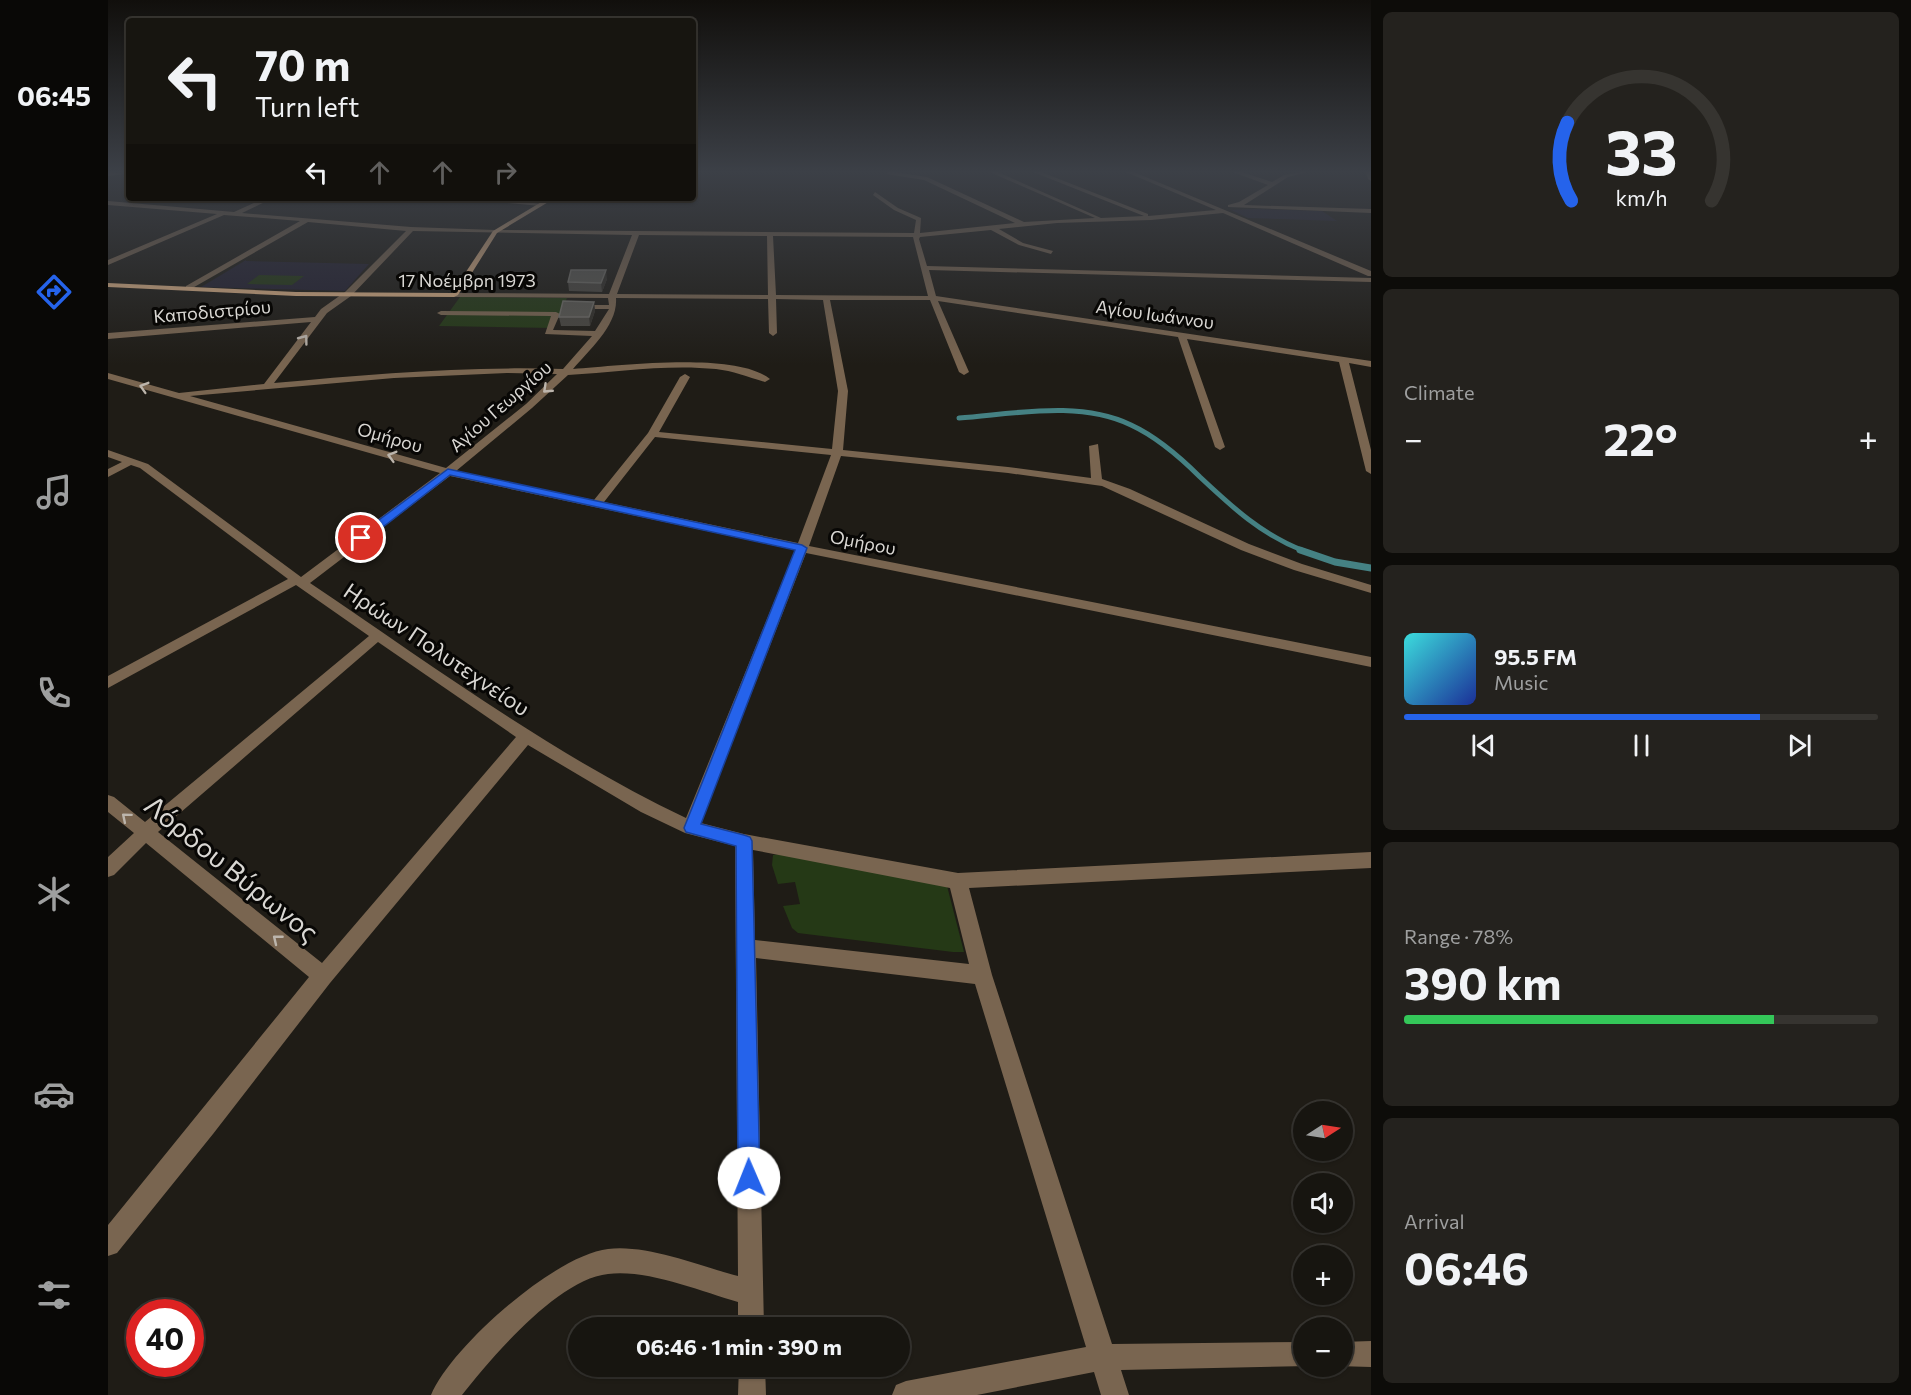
<!DOCTYPE html>
<html lang="en">
<head>
<meta charset="utf-8">
<style>
  body { margin:0; font-family:Commissioner,sans-serif; background:#24221e; color:#f1f3f6; height:100vh; display:flex; flex-direction:column; font-size:22px; white-space:nowrap }
  * { box-sizing:border-box; margin:0 }
  p { font-size:20px; color:#9e9f9f }
  .icon { flex:none; width:33px; height:33px; fill:none; stroke:currentColor; stroke-width:2; stroke-linecap:round; stroke-linejoin:round }
  .map { position:relative; flex:1; overflow:hidden }
  .panel { display:flex; flex-direction:column; gap:12px; padding:12px; background:#0d0c09; width:540px }
  .panel>* { flex:none }
  .guide { position:absolute; left:18px; top:18px; width:570px; height:183px; border-radius:6px; box-shadow:0 2px 4px #0004,0 0 0 2px #363430; background:#171510; color:#f1f3f6; overflow:hidden }
  .needle { width:39px; rotate:78deg }
  .controls { position:absolute; left:1185px; top:1101px; display:grid; gap:12px }
  .controls a { display:grid; place-items:center; width:60px; height:60px; border-radius:50%; background:#171510; box-shadow:0 2px 4px #0004,0 0 0 2px #363430; font-size:30px }
  .speed { position:absolute; left:18px; top:1299px; display:flex; gap:12px; font-size:30px; font-weight:700; text-align:center }
  .speed>* { display:grid; place-content:center; width:78px; height:78px; border-radius:50%; background:#171510; box-shadow:0 2px 4px #0004,0 0 0 2px #363430; line-height:1 }
  .speed .limit { border:9px solid #d22; background:#fff; color:#111 }
  .pin { position:absolute; display:grid; place-items:center; width:51px; height:51px; color:#fff; margin:-26px; border:3px solid #fff; border-radius:50%; box-shadow:0 2px 6px #0007 }
  .me { position:absolute; width:66px; margin:-33px; rotate:359deg; stroke-linejoin:round; filter:drop-shadow(0 0 4px #0008) }
  .turn { display:flex; align-items:center; gap:21px; height:126px; padding:0 30px; font-size:27px }
  .turn .icon { width:78px; height:78px; stroke-width:2.5 }
  .turn b { display:block; font-size:42px; line-height:51px }
  .lanes { display:flex; align-items:center; height:57px; padding:0 30px; background:#0003; justify-content:center; gap:30px; direction:ltr }
  .lanes .off { opacity:.35 }
  .big { font-size:45px; font-weight:700; line-height:1.1 }
  .panel .tile { flex:1; display:flex; flex-direction:column; justify-content:center; gap:9px; min-width:0; padding:0 21px; border-radius:9px; background:#24221e }
  .panel .dial { align-items:center; gap:0 }
  .dial svg { height:156px; overflow:visible; fill:none; stroke:#363430; stroke-width:7; stroke-linecap:round; text-anchor:middle }
  .dial text { fill:#f1f3f6; stroke:none }
  .song { display:flex; align-items:center; gap:18px }
  .cover { width:72px; height:72px; border-radius:9px; background:linear-gradient(135deg,hsl(180 70% 55%),hsl(230 70% 35%)) }
  .played { height:6px; border-radius:3px; background:linear-gradient(90deg,#2563eb 75%,#363430 75%) }
  .keys { display:flex; justify-content:space-around; direction:ltr }
  .heat { display:flex; justify-content:space-between; align-items:center; font-size:33px; direction:ltr }
  .charge { height:9px; border-radius:4px; background:linear-gradient(90deg,#34c759 78%,#363430 0) }
  .trip { position:absolute; left:460px; top:1317px; width:342px; height:60px; border-radius:30px; background:#171510; box-shadow:0 2px 4px #0004,0 0 0 2px #363430; font-weight:700; line-height:60px; text-align:center }
  main { display:flex; flex:1; min-height:0 }
  .dock { display:flex; flex-direction:column; width:108px; justify-content:space-around; align-items:center; background:#090806; color:#9e9f9f }
  .dock .icon { width:42px; height:42px }
  .dock .active { color:#2563eb }
  .dock b { font-size:27px; color:#f1f3f6 }
  .map>svg:first-child { display:block }
  .education { fill:#242131 }
  .green { fill:#253916 }
  .lines { fill:none; stroke-linecap:round; stroke-linejoin:round }
  .stream-far1 { stroke:#458183; stroke-width:5 }
  .stream { stroke:#458183; stroke-width:7 }
  .minor { fill:#796550; fill-rule:evenodd }
  .major { fill:#d9ae83; fill-rule:evenodd }
  .wall { fill:#494640 }
  .shaded-wall { fill:#322f29 }
  .building { fill:#585650; stroke:#6c6a64; stroke-width:1.5 }
  .oneway { stroke:#bcb5ac }
  .route { fill:#2563eb; stroke:#184099; stroke-width:1.5 }
  .labels { text-anchor:middle; dominant-baseline:central; stroke-width:6; stroke-linejoin:round; paint-order:stroke }
  .far-street-label { font-size:18px; fill:#d9d7d3; stroke:#080705 }
  .street-label { font-size:22px; fill:#d9d7d3; stroke:#080705 }
  .near-street-label { font-size:27px; fill:#d9d7d3; stroke:#080705 }
</style>
</head>
<body>
<main>
<nav class="dock">
<b>06:45</b>
<svg class="icon active" aria-label="directions" viewBox="0 0 24 24"><path d="M12 3l9 9-9 9-9-9zM9 14v-3h6M13 9l2 2-2 2"/></svg>
<svg class="icon" aria-label="music" viewBox="0 0 24 24"><path d="M9 18V5l10-2v13"/><circle cx="6" cy="18" r="3"/><circle cx="16" cy="16" r="3"/></svg>
<svg class="icon" aria-label="phone" viewBox="0 0 24 24"><path d="M5 4h4l2 5-3 2q2 4 5 5l2-3 5 2v4C11 20 4 13 5 4z"/></svg>
<svg class="icon" aria-label="climate" viewBox="0 0 24 24"><path d="M12 3v18M4 7l16 10M4 17L20 7"/></svg>
<svg class="icon" aria-label="car" viewBox="0 0 24 24"><path d="M5 17H2v-5l4-1 3-4h7l3 4 3 1v5h-3M9 17h6M6 11h13"/><circle cx="7" cy="17" r="2"/><circle cx="17" cy="17" r="2"/></svg>
<svg class="icon" aria-label="filters" viewBox="0 0 24 24"><path d="M4 7h16M4 17h16"/><circle cx="9" cy="7" r="2"/><circle cx="15" cy="17" r="2"/></svg>
</nav>
<div class="map">
<svg width="1263" height="1395" viewBox="0 0 1263 1395">
  <rect width="100%" height="100%" fill="#1f1c16"/>
  <path class="education" d="M1146,209L1214,211L1229,221L1140,218L1123,210Z
    M138,260V261L261,264L237,291L93,287Z"/>
  <path class="green" d="M151,275L196,276L184,285L139,284Z
    M352,297L459,298L445,328L331,326Z
    M673,854L838,882L856,952H845L690,933L684,928L675,906L692,904L687,882L670,884L664,865L665,855Z"/>
  <g class="lines">
    <path class="stream-far1" d="M851,418C906,414 971,400 1023,425C1049,437 1072,457 1092,477C1124,507 1154,535 1196,551"/>
    <path class="stream" d="M1192,550L1227,562L1263,568"/>
    <path class="minor" d="M877,170H885L993,218L1036,216L920,170H928L1040,214V216L1108,210L1013,170H1021L1263,271V276H1260L1115,213L1043,220L949,223L891,229L915,243L945,251L943,254L911,245L883,230L812,237L811,239L819,266L1263,278V282L821,270L828,296L1263,361V367L1241,363L1263,450V474L1258,471L1231,362L1079,339L1117,447L1112,450L1107,447L1070,337L830,301L861,372L856,375L851,372L822,300H722L740,391L735,450L900,467L983,478L981,446L990,444L994,479L1022,489L1141,544L1194,564L1263,585V593L1186,570L1133,550L994,486L900,473L733,456L701,546L1263,657V667L698,553L593,823L636,834L850,873L1263,852V868L861,888L884,975L1004,1344L1196,1342V1366H1201L1013,1370L1021,1395H993L986,1372L869,1395H784L788,1385L798,1381L978,1347L867,984L648,958L656,1328H630V1302C592,1291 539,1269 500,1274C450,1279 384,1357 354,1395H323C343,1347 447,1255 500,1249C538,1244 592,1266 630,1276L627,846L577,833L533,812L420,745L222,983L105,1134L9,1253L0,1256V1225L201,977L38,843L6,875L0,877V857L26,833L0,812V795L6,797L37,822L261,636L188,585L0,688V676L180,579L32,468L23,465L0,477V469L14,462L0,457V450L40,464L193,577L332,473L0,379V373L71,393L156,384L203,322L0,339V333L207,317L213,309L237,292L298,231L200,222L81,290H78V286L192,221L116,215L0,265V260L109,214L0,205V201L126,212L157,198H165L134,213L303,227L387,230L806,233L808,220L786,210L765,195L767,192L790,208L813,218L812,233L907,223L816,180L778,174L780,171L819,177L916,222L987,218ZM305,231L524,235L501,294L346,293L342,295L346,297L500,298L501,305H467L463,307L467,309H501L487,331L445,330L452,314L448,312L333,311L329,313L333,315L443,316L437,334L484,336L455,369C358,366 262,374 166,383L219,313L243,296ZM531,235L659,236L660,295L509,294ZM665,236L805,237L820,296L668,295ZM508,298L660,299L661,333L665,336L669,333L668,299L715,300L730,391L724,449L551,432L582,377L577,374L572,377L540,433L486,500L348,471L424,408L460,375C508,372 560,364 608,369C625,371 640,377 657,382L662,379C627,351 510,366 465,369C481,350 510,325 508,298ZM399,373L449,374L418,404L338,468L82,396L286,378ZM547,437L723,455L690,543L496,502ZM342,476L687,550L578,818C445,755 324,665 202,583ZM270,642L408,737L214,963L50,832ZM645,850L842,888L861,964L647,940Z
      M1119,170H1128L1164,182L1176,175L1207,170L1180,177L1136,205L1263,209V213L1120,207V205L1131,202L1160,185Z
      M1257,170H1263V181L1260,179Z
      M0,172L16,174L0,176Z
      M343,198H373L436,204L433,206Z
      M1263,1341V1367L1229,1366H1234V1342Z
      M631,1366H657L658,1395H630Z"/>
    <path class="major" d="M440,198H447L389,233L350,295L346,297L188,296L0,287V283L188,292L344,293L385,231Z"/>
  </g>
  <path class="wall" d="M499,279L494,292L461,291L460,282Z
    M486,302L487,311L482,326H453L451,317Z"/>
  <path class="shaded-wall" d="M498,270L499,279L494,292L493,283Z
    M486,302L487,311L482,326L481,317Z"/>
  <path class="building" d="M463,270H498L493,283L460,282Z
    M455,301L486,302L481,317H451Z"/>
  <defs><path id="oneway-chevron" d="M-2-3.5L2.5 0L-2 3.5" fill="none" stroke-width="1.6" stroke-linecap="round" stroke-linejoin="round" transform="scale(1.5)"/></defs>
  <g class="oneway">
    <use href="#oneway-chevron" transform="translate(196 339) rotate(-53)"/>
    <use href="#oneway-chevron" transform="translate(36 387) rotate(-163)"/>
    <use href="#oneway-chevron" transform="translate(439 389) rotate(137)"/>
    <use href="#oneway-chevron" transform="translate(284 456) rotate(-164)"/>
    <use href="#oneway-chevron" transform="translate(18 817) rotate(-140)"/>
    <use href="#oneway-chevron" transform="translate(169 939) rotate(-141)"/>
  </g>
  <linearGradient id="sky" x2="0" y2="1"><stop stop-color="#110f0c"/><stop offset="0.47" stop-color="#3c4047"/><stop offset="1" stop-color="#3c4047" stop-opacity="0"/></linearGradient>
  <rect width="1263" height="365" fill="url(#sky)"/>
  <path class="route" d="M340,469L694,545L699,548L593,824L636,835L642,837L644,841L652,1178L649,1186L641,1189L633,1186L630,1178L628,846L578,832L576,828L687,550L342,475L257,541H249V536Z"/>
  <g class="labels">
    <g class="far-street-label">
      <text x="359" y="280">17 Νοέμβρη 1973</text>
      <text transform="translate(104 311) rotate(-5)">Καποδιστρίου</text>
      <text transform="translate(1047 314) rotate(8)">Αγίου Ιωάννου</text>
      <text transform="translate(392 406) rotate(-41)">Αγίου Γεωργίου</text>
      <text transform="translate(282 437) rotate(16)">Ομήρου</text>
      <text transform="translate(755 542) rotate(11)">Ομήρου</text>
    </g>
    <g class="street-label">
      <text transform="translate(329 649) rotate(34)">Ηρώων Πολυτεχνείου</text>
    </g>
    <g class="near-street-label">
      <text transform="translate(124 868) rotate(39)">Λόρδου Βύρωνος</text>
    </g>
  </g>
</svg>
<div class="controls">
<a><svg class="needle" viewBox="-14 -14 28 28"><path d="M0-13l5 13h-10z" fill="#e53935"/><path d="M0 13l5-13h-10z" fill="#9e9f9f"/></svg></a>
<a><svg class="icon" aria-label="sound" viewBox="0 0 24 24"><path d="M4 9h4l5-4v14l-5-4H4zM17 9q2 3 0 6"/></svg></a>
<a>+</a>
<a>−</a>
</div>
<div class="speed"><div class="limit">40</div></div>
<div class="pin" style="left:253px;top:538px;background:#d93025"><svg class="icon" aria-label="arrive" viewBox="0 0 24 24"><path d="M6 21V4h12l-3 4 3 4H6"/></svg></div>
<svg class="me" style="left:641px;top:1178px" viewBox="-20 -20 40 40"><circle r="19" fill="#fff"/><path d="M0-13L10 11 0 6-10 11z" fill="#2563eb"/></svg>
<div class="trip">06:46 · 1 min · 390 m</div>
<div class="guide">
<div class="turn"><svg class="icon" aria-label="left" viewBox="0 0 24 24"><path d="M17 20v-9H6M10 6l-5 5 5 5"/></svg><div><b>70 m</b>Turn left</div></div>
<div class="lanes"><svg class="icon" aria-label="left" viewBox="0 0 24 24"><path d="M17 20v-9H6M10 6l-5 5 5 5"/></svg><svg class="icon off" aria-label="ahead" viewBox="0 0 24 24"><path d="M12 20V5M6 11l6-6 6 6"/></svg><svg class="icon off" aria-label="ahead" viewBox="0 0 24 24"><path d="M12 20V5M6 11l6-6 6 6"/></svg><svg class="icon off" aria-label="right" viewBox="0 0 24 24"><path d="M7 20v-9h11M14 6l5 5-5 5"/></svg></div>
</div>
</div>
<section class="panel">
<div class="tile dial"><svg viewBox="0 0 100 80">
<path d="M14 69A42 42 0 1 1 86 69"/>
<path d="M14 69A42 42 0 0 1 12 29" stroke="#2563eb"/>
<text x="50" y="56" font-size="32" font-weight="700">33</text>
<text x="50" y="72" font-size="11">km/h</text>
</svg></div>
<div class="tile"><p>Climate</p>
<div class="heat"><a>−</a><b class="big">22°</b><a>+</a></div>
</div>
<div class="tile">
<div class="song"><i class="cover"></i><div><b>95.5 FM</b><p>Music</p></div></div>
<div class="played"></div>
<div class="keys"><svg class="icon" aria-label="previous" viewBox="0 0 24 24"><path d="M18 5L8 12l10 7zM5 5v14"/></svg><svg class="icon" aria-label="pause" viewBox="0 0 24 24"><path d="M8 5v14M16 5v14"/></svg><svg class="icon" aria-label="next" viewBox="0 0 24 24"><path d="M6 5l10 7-10 7zM19 5v14"/></svg></div>
</div>
<div class="tile"><p>Range · 78%</p><b class="big">390 km</b><div class="charge"></div></div>
<div class="tile"><p>Arrival</p><b class="big">06:46</b></div>
</section>
</main>
</body>
</html>
